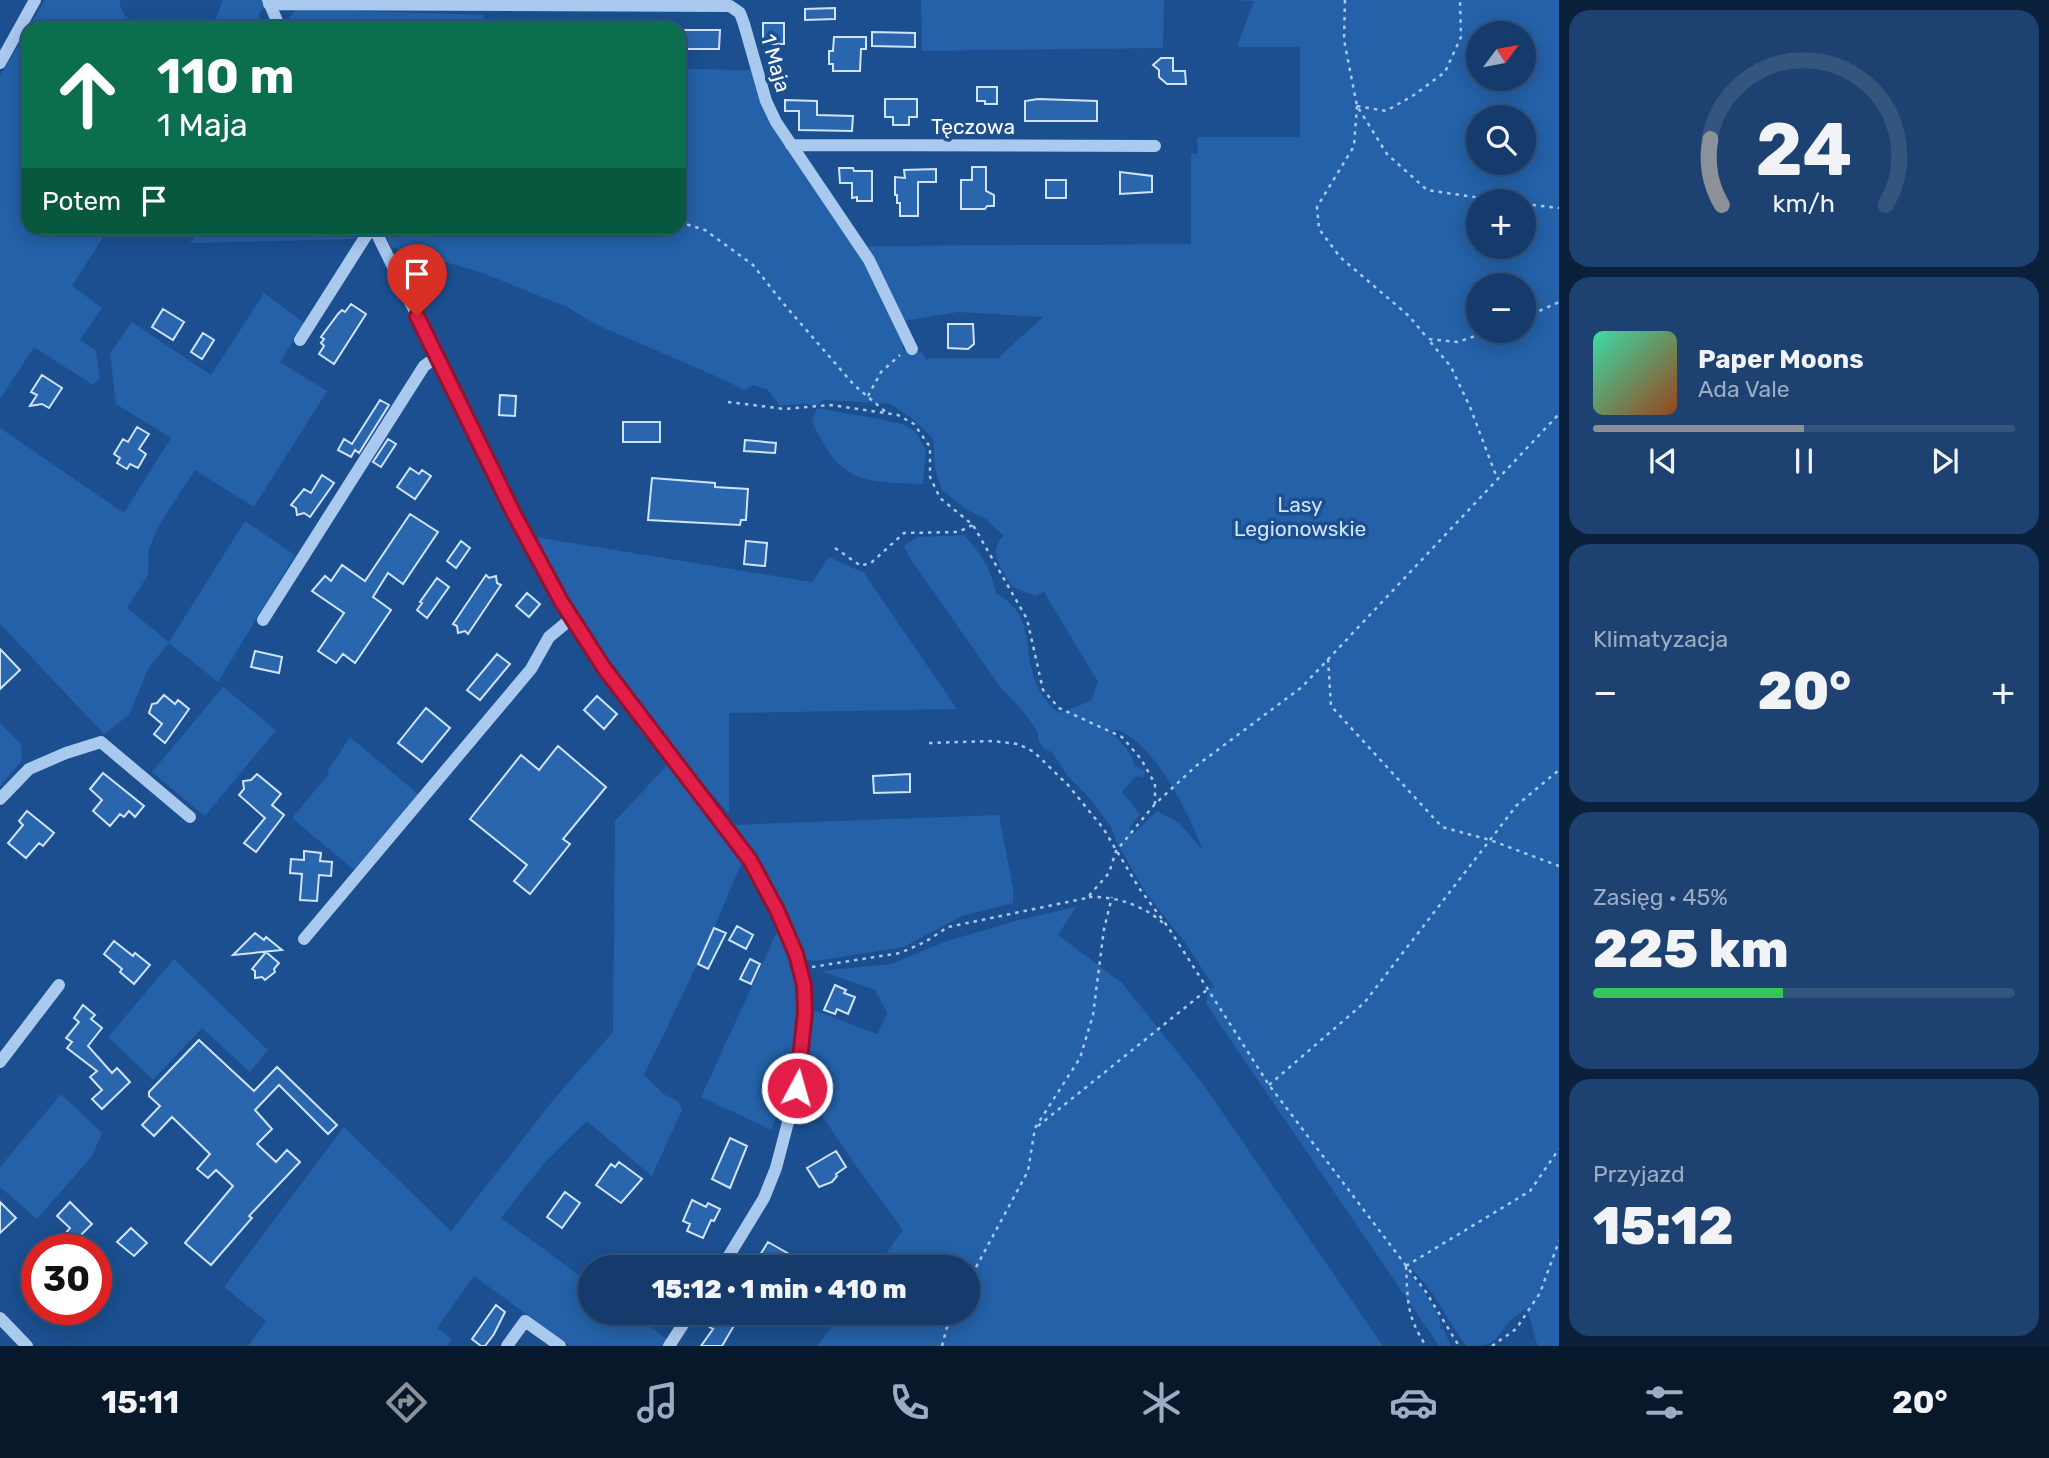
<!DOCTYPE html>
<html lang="pl">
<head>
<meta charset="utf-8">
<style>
  body { margin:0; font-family:Rubik,sans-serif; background:#1d4271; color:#f1f3f6; height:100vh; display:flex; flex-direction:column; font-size:26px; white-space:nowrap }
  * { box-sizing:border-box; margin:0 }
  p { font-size:23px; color:#9dadc1 }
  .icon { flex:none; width:38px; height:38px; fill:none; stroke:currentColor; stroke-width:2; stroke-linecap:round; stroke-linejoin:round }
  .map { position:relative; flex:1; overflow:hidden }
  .panel { display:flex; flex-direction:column; gap:10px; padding:10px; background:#0b203b; width:490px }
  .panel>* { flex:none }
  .banner { position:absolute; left:21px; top:21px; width:665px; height:214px; border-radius:21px; box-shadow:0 4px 18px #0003,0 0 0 2px #33557e; background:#0b6e4f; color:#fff; overflow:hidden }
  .needle { width:46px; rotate:58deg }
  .fabs { position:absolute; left:1466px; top:21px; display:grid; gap:14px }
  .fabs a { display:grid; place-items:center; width:70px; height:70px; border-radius:50%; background:#143b6b; box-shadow:0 4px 18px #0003,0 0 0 2px #33557e; font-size:35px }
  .speed { position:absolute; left:21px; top:1234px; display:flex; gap:14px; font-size:35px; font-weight:700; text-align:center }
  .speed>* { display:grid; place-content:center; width:91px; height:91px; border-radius:50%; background:#143b6b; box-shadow:0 4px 18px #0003,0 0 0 2px #33557e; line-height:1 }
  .speed .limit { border:10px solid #d22; background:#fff; color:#111 }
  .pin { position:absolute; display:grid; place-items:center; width:60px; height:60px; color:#fff; margin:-72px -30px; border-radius:50% 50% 50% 0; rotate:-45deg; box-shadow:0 0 7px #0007 }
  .pin .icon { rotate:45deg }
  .me { position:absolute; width:77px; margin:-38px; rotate:6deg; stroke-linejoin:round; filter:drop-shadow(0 0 5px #0008) }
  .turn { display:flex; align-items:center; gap:24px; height:147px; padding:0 21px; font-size:32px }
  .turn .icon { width:91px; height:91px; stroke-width:2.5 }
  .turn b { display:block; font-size:49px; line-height:60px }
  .then { display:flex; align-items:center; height:66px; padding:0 21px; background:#0003; gap:14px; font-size:26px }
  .big { font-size:52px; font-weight:800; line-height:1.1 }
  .panel .tile { flex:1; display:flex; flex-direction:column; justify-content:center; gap:10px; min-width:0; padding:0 24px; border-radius:21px; background:#1d4271 }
  .panel .dial { align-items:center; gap:0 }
  .dial svg { height:182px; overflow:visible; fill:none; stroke:#33557e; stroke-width:7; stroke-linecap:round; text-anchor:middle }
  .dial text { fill:#f1f3f6; stroke:none }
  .song { display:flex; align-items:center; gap:21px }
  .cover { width:84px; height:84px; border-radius:10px; background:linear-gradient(135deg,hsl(160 70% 55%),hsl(20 70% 35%)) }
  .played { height:7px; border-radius:4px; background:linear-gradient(90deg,#8c9099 50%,#33557e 50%) }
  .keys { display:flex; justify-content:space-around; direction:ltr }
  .heat { display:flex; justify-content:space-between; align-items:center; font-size:38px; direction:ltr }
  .charge { height:10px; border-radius:5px; background:linear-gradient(90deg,#34c759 45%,#33557e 0) }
  .trip { position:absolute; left:578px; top:1255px; width:402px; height:70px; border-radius:35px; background:#143b6b; box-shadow:0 4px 18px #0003,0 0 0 2px #33557e; font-weight:800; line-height:70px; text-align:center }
  .tab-bar { display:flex; height:112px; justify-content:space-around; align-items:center; background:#08182b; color:#9dadc1 }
  .tab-bar .icon { width:49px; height:49px }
  .tab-bar .selected { color:#8c9099 }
  .tab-bar b { font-size:32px; color:#f1f3f6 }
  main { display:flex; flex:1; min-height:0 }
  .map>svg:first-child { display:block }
  .green { fill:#2461a8; fill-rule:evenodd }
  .building { fill:#2a66ad; stroke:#cfe3fa; stroke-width:2 }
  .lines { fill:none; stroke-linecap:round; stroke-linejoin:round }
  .path { stroke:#a9c9ee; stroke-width:2.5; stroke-dasharray:3.5 5; stroke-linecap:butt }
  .minor { stroke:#a9c9ee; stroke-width:12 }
  .route-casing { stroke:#92132f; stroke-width:18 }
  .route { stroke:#e11d48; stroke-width:12 }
  .labels { text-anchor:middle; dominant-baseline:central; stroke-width:7; stroke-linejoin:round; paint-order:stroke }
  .street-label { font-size:21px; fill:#fff; stroke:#1b4f8f }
  .park-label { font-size:21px; fill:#cfe3fa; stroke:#1b4f8f }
</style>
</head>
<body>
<main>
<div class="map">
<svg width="1559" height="1346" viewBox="0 0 1559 1346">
  <rect width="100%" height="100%" fill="#1b4f8f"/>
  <path class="green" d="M45,0H120C119,14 132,23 143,28H28Z
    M223,0H264L266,5L258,15L265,28H212Z
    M921,0H1164L1163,48L922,51Z
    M1234,0H1559V1346H1538C1534,1337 1530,1313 1526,1309C1520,1313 1513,1317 1508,1323C1493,1343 1494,1346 1467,1346C1448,1323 1431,1283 1408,1267C1414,1283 1444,1312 1440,1328L1444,1330L1451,1346H1439L1206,1004L1208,989L1214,987L1186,944L1145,892L1116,841L1111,827L1091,800L1066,774L1052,752L1045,750L1038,740V732L1022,710L1001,688L909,557L904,546L917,537L964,535C982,555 990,567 996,593C1000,596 1006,599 1010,603C1041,633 1014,676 1059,713L1091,701L1098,682L1044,592L1035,596L1012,587C1003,571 986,550 1004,536L986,519L967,510L942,490L935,469L933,439L915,421L891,404L824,400L816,406C804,401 792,406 779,405L768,390L753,385L744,390L727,381L597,325L567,307L480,272L391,247L383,228H679V69L755,70L765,113L867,261L901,330L903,349L913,354L921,351L926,360L931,358H998L1043,317L958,312L905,321L864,246L1191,244V154H1198L1197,137H1300V47H1237L1254,1ZM1479,33H1524V79H1479ZM1479,117H1524V163H1479ZM1479,201H1524V247H1479ZM1479,285H1524V331H1479ZM1118,730C1156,745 1188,813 1203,850L1179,823L1157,811L1133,834L1129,828L1140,814L1122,792L1136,776L1144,777L1145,770L1135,766C1131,751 1122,742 1110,732Z
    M296,9L484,15L483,28H293L289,18Z
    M28,29V228H185L179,236L107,231L72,286L102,308L80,340L96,351L100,378L93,385L34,347L0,399V76Z
    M201,228H360L362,230L354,239L190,243Z
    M264,293L304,323L280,362L327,391L254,507L195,470L159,525L149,549L148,575L127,608L169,642L245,521L295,555L218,682L169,643L149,667L129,715L104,734L0,624V428L124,513L171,438L116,404L110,353L132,322L211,375Z
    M817,408L880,419L902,424L915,431L926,450L923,484C862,483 839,482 812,421Z
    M535,537L812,582L829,557L864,573L957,709L729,713V814L676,752L585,626Z
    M223,687L276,730L205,816L152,772Z
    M0,723L21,744L22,760L0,787Z
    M350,737L418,794L354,870L292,818L329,774L327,772Z
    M670,762L743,860L708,942L644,1075L665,1095L679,1102L682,1110L652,1176L587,1121L546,1161L501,1218L590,1283V1312L631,1313L667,1339L663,1346H570L474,1276L437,1328L452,1339L448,1346H248L266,1321L224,1287L344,1127L451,1231L554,1099L613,1032L615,821Z
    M999,815L1013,889V903L962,916L904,947L816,961L802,959L776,893L757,856L731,825Z
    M1076,907L1058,935L1122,983L1203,1084L1383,1346H817L842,1313L968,1312V1267H876L903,1230L856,1166L800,1083L814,1010L877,1034L887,1013L875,990L821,971L891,964L947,941L1019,920Z
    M777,932C784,949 794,967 796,984C801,1027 785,1089 772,1130L701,1097Z
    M174,959L268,1050L250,1072L202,1028L153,1080L108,1037Z
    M61,1094L102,1133L92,1156L37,1219L0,1187V1167Z"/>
  <path class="building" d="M835,8V19L805,20V9Z
    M763,23H784V44H763Z
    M683,30H720L719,49H683Z
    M872,32L915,33V47L872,46Z
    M834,37H866V49H861L860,71H833V64H829V51H833Z
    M1161,58H1173V71H1185L1186,84H1167L1159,77V70L1153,65Z
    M977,87H997V104H985V101H977Z
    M885,99H917V117H909V125H893V117H885Z
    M1038,99L1097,101V121H1025V101Z
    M785,100L817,101V115L853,116L852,131L799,130V111H785Z
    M972,167H986V191L994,195V206H987L985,209H961V180H972Z
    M839,168H853L854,171H872V201H857V197L852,198V183H840Z
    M936,169V182H918V216H900V203H897V195H895V177L905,178L904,170Z
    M1120,172L1152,176V192L1120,194Z
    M1046,180H1066V198H1046Z
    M351,304L366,314L334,364L319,354L324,346L321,343L324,339L321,337L338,314L342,310L345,312Z
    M163,309L184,322L173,340L152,327Z
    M948,324H973L974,344L968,349L948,348Z
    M203,333L214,340L202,359L191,352Z
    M42,375L62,388L49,408L42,404L30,406L37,395L31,392Z
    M500,395L516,396L515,416L499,415Z
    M380,400L389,405L359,453L355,450L351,457L338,450L344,439L352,444Z
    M623,422H660V442H623Z
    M137,427L149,434L139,449L146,454L138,468L130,464L127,469L117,463L120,458L114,454L123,439L128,442Z
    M388,439L396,444L381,467L373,462Z
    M745,440L776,443L775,453L744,451Z
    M410,468L419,474L422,470L431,476L415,499L397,487Z
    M322,475L334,483L310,517L304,513L297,515L296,508L291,505L304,489L311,493Z
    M652,478L715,483V487L748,489L746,520H741L740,525L648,520Z
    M410,514L438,532L403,584L388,573L373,597L391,610L355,663L343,654L336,663L318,651L344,613L312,591L325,576L331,581L342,565L365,581Z
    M461,541L470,548L456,568L447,561Z
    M746,541L767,543L765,566L744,564Z
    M486,575L489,578L496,576L497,583L501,585L468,634L465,631L458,633L457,626L453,624Z
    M437,578L449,587L427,618L417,610L422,603L420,602Z
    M527,593L540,604L529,617L516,606Z
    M0,649L20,670L0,689Z
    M255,651L282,657L279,673L251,667Z
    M497,654L510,664L480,700L467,690Z
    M164,695L175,704L178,700L189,709L165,743L154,734L162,724L149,713L152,704L157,703Z
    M597,696L617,714L604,729L584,710Z
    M426,708L450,728L422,762L398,743Z
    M558,746L606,787L563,839L570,844L530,894L514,881L527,865L470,819L521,755L539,770Z
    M103,773L144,806L135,817L129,811L124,817L120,814L110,826L93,811L102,800L90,789Z
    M257,774L281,794L272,805L284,815L256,852L244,843L265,818L239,795L244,789L243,781L251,780Z
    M910,774V792L874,793L873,776Z
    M27,811L54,833L43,846L39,843L26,858L8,843L23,825L19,821Z
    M304,851L321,853L320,861L332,862L331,876L319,875L317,901L300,900L302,874L290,873L291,859L304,860Z
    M737,926L753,935L746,949L729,940Z
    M714,928L726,933L708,969L698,964Z
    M255,933L264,940L266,937L282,950L233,955Z
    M114,941L133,956L135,953L150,965L134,984L120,972L122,969L104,954Z
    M266,952L279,963L274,969L275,972L265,980L262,977L255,978V971L252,969Z
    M750,959L760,964L751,984L740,979Z
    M835,985L846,990L844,993L855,997L848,1014L837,1009L835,1014L824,1010Z
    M83,1005L95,1015L91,1019L102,1028L88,1046L112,1073L117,1068L130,1082L102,1109L92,1099L102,1090L90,1077L97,1071L67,1048L72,1042L66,1038L79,1022L74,1018Z
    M199,1040L254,1091L277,1067L337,1125L328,1134L279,1085L255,1110L272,1129L257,1144L276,1162L287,1150L300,1162L249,1216L252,1218L211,1265L185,1243L233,1186L216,1170L208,1178L197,1169L210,1154L172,1117L154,1136L142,1125L160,1106L149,1096V1092Z
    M730,1138L747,1146L730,1188L712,1179Z
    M836,1151L846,1167L836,1174L837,1176L832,1182L819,1187L807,1168Z
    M619,1162L642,1179L621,1203L596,1185L611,1164L615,1167Z
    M565,1192L580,1203L562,1228L547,1217Z
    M692,1200L706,1207L708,1203L720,1209L714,1221L711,1220L703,1238L687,1231L690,1224L683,1221Z
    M0,1202L16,1218L0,1233Z
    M70,1202L92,1224L75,1241L66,1233L70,1228L57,1216Z
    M131,1228L147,1243L134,1256L117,1242Z
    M768,1242L812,1267H764L768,1259L760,1255Z
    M496,1305L505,1312L494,1334L485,1346H481L472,1339Z
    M717,1312H742L722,1346H701L713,1329L708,1326Z"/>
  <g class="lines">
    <path class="path" d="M1345,0L1344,40L1357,106L1387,154L1427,190L1501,201
      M1357,106L1354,146L1317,207L1319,229L1340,257L1409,316L1428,339
      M1357,106L1386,111L1414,95L1445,72L1461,37L1460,0
      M1524,204L1559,208
      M679,222L705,230L753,265L783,303L854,385L887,413
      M1524,318L1559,302
      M1490,331L1458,342L1428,339L1451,367L1470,407L1497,478
      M868,396L881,372L900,355
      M728,402L785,409L831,405L898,415L914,424L930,447V477L940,498L973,525L1027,619L1043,690L1059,708L1122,737L1141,759L1155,784V804
      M835,548L861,566L872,562L904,533L958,532L973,525
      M1328,659L1331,706L1442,827L1490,840L1559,866
      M929,743L993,741L1018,744L1034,752L1068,785L1103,828L1139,888L1168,927L1269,1085L1426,1292L1459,1346
      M1089,897C1115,896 1143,905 1163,923
      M812,967L900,953L925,942L948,927L1087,898L1109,873L1116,851L1155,804L1196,766L1302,687L1559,414
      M1269,1085L1364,1003L1517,805L1559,770
      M1038,1126L1208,989
      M1406,1266L1530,1191L1559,1149
      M1406,1266C1408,1302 1406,1315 1426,1346
      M968,1282L1028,1171L1035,1128L1080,1058L1093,1015L1104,929L1112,897
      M942,1346L951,1312
      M1492,1346L1516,1329L1540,1293L1559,1241"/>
    <path class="minor" d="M268,0L280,28
      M269,4L730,6L740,13L744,24L766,101L776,122L869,260L912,349
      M0,63L35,0
      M791,145L1155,146
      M374,228L513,512L560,601L604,668L750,860L777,910L796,954L804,985L805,1012L797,1088L776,1168L764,1198L722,1267
      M300,340L371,228
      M263,620L424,366L437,357
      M0,799L29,769L66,753L101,742L190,817
      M304,939L531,669L549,637L572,618
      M0,1062L59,985
      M0,1318L27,1346
      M507,1346L525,1321L560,1346
      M669,1346L691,1312"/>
  </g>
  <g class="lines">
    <g class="route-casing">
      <path id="route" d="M417,316L513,512L561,601L604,668L750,860L777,910L796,954L804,985L805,1012L797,1088"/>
    </g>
    <use href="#route" class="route"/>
  </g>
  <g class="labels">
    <g class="street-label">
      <text transform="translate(776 63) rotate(74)">1 Maja</text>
      <text x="973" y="126">Tęczowa</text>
    </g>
    <g class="park-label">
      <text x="1300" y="504">Lasy<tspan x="1300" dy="24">Legionowskie</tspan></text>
    </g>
  </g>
</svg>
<div class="fabs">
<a><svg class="needle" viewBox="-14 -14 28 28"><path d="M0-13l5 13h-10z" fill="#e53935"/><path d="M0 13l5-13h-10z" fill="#9dadc1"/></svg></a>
<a><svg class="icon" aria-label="search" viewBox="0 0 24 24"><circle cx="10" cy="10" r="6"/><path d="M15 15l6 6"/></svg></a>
<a>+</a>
<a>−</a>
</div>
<div class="speed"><div class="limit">30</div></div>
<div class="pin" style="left:417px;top:316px;background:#d93025"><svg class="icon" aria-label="arrive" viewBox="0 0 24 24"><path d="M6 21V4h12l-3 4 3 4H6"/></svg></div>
<svg class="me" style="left:797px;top:1088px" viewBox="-20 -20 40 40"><circle r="17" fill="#e11d48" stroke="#fff" stroke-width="3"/><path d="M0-11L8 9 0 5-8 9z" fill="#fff"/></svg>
<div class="trip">15:12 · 1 min · 410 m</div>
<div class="banner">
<div class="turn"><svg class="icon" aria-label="ahead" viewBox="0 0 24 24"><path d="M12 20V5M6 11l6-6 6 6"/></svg><div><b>110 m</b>1 Maja</div></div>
<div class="then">Potem<svg class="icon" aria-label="arrive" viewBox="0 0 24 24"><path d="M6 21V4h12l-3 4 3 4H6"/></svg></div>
</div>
</div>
<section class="panel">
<div class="tile dial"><svg viewBox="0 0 100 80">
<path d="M14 69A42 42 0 1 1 86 69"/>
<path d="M14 69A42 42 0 0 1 9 40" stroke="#8c9099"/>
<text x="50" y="56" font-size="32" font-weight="700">24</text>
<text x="50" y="72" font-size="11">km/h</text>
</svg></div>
<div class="tile">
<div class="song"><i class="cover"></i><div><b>Paper Moons</b><p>Ada Vale</p></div></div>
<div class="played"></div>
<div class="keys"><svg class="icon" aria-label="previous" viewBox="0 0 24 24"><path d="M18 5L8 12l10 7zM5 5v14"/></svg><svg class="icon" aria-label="pause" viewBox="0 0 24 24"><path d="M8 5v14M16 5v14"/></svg><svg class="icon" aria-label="next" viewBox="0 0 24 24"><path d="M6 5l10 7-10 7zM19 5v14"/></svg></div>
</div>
<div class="tile"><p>Klimatyzacja</p>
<div class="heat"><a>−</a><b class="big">20°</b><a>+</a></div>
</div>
<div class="tile"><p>Zasięg · 45%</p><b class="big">225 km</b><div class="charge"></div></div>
<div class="tile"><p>Przyjazd</p><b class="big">15:12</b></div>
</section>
</main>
<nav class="tab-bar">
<b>15:11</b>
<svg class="icon selected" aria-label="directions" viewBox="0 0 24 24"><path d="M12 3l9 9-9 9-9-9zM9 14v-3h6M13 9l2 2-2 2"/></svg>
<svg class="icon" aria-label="music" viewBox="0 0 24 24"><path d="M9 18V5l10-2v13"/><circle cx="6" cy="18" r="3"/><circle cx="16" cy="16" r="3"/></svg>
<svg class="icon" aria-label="phone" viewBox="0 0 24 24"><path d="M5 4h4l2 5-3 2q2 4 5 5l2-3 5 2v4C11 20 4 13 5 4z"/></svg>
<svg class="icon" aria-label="climate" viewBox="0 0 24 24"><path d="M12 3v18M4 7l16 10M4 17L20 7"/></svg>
<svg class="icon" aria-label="car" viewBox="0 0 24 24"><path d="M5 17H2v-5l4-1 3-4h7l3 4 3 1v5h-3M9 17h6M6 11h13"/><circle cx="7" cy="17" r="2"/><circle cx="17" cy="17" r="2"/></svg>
<svg class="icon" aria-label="filters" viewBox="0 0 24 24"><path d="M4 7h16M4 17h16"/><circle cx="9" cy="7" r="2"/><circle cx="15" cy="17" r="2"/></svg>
<b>20°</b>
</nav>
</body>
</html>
